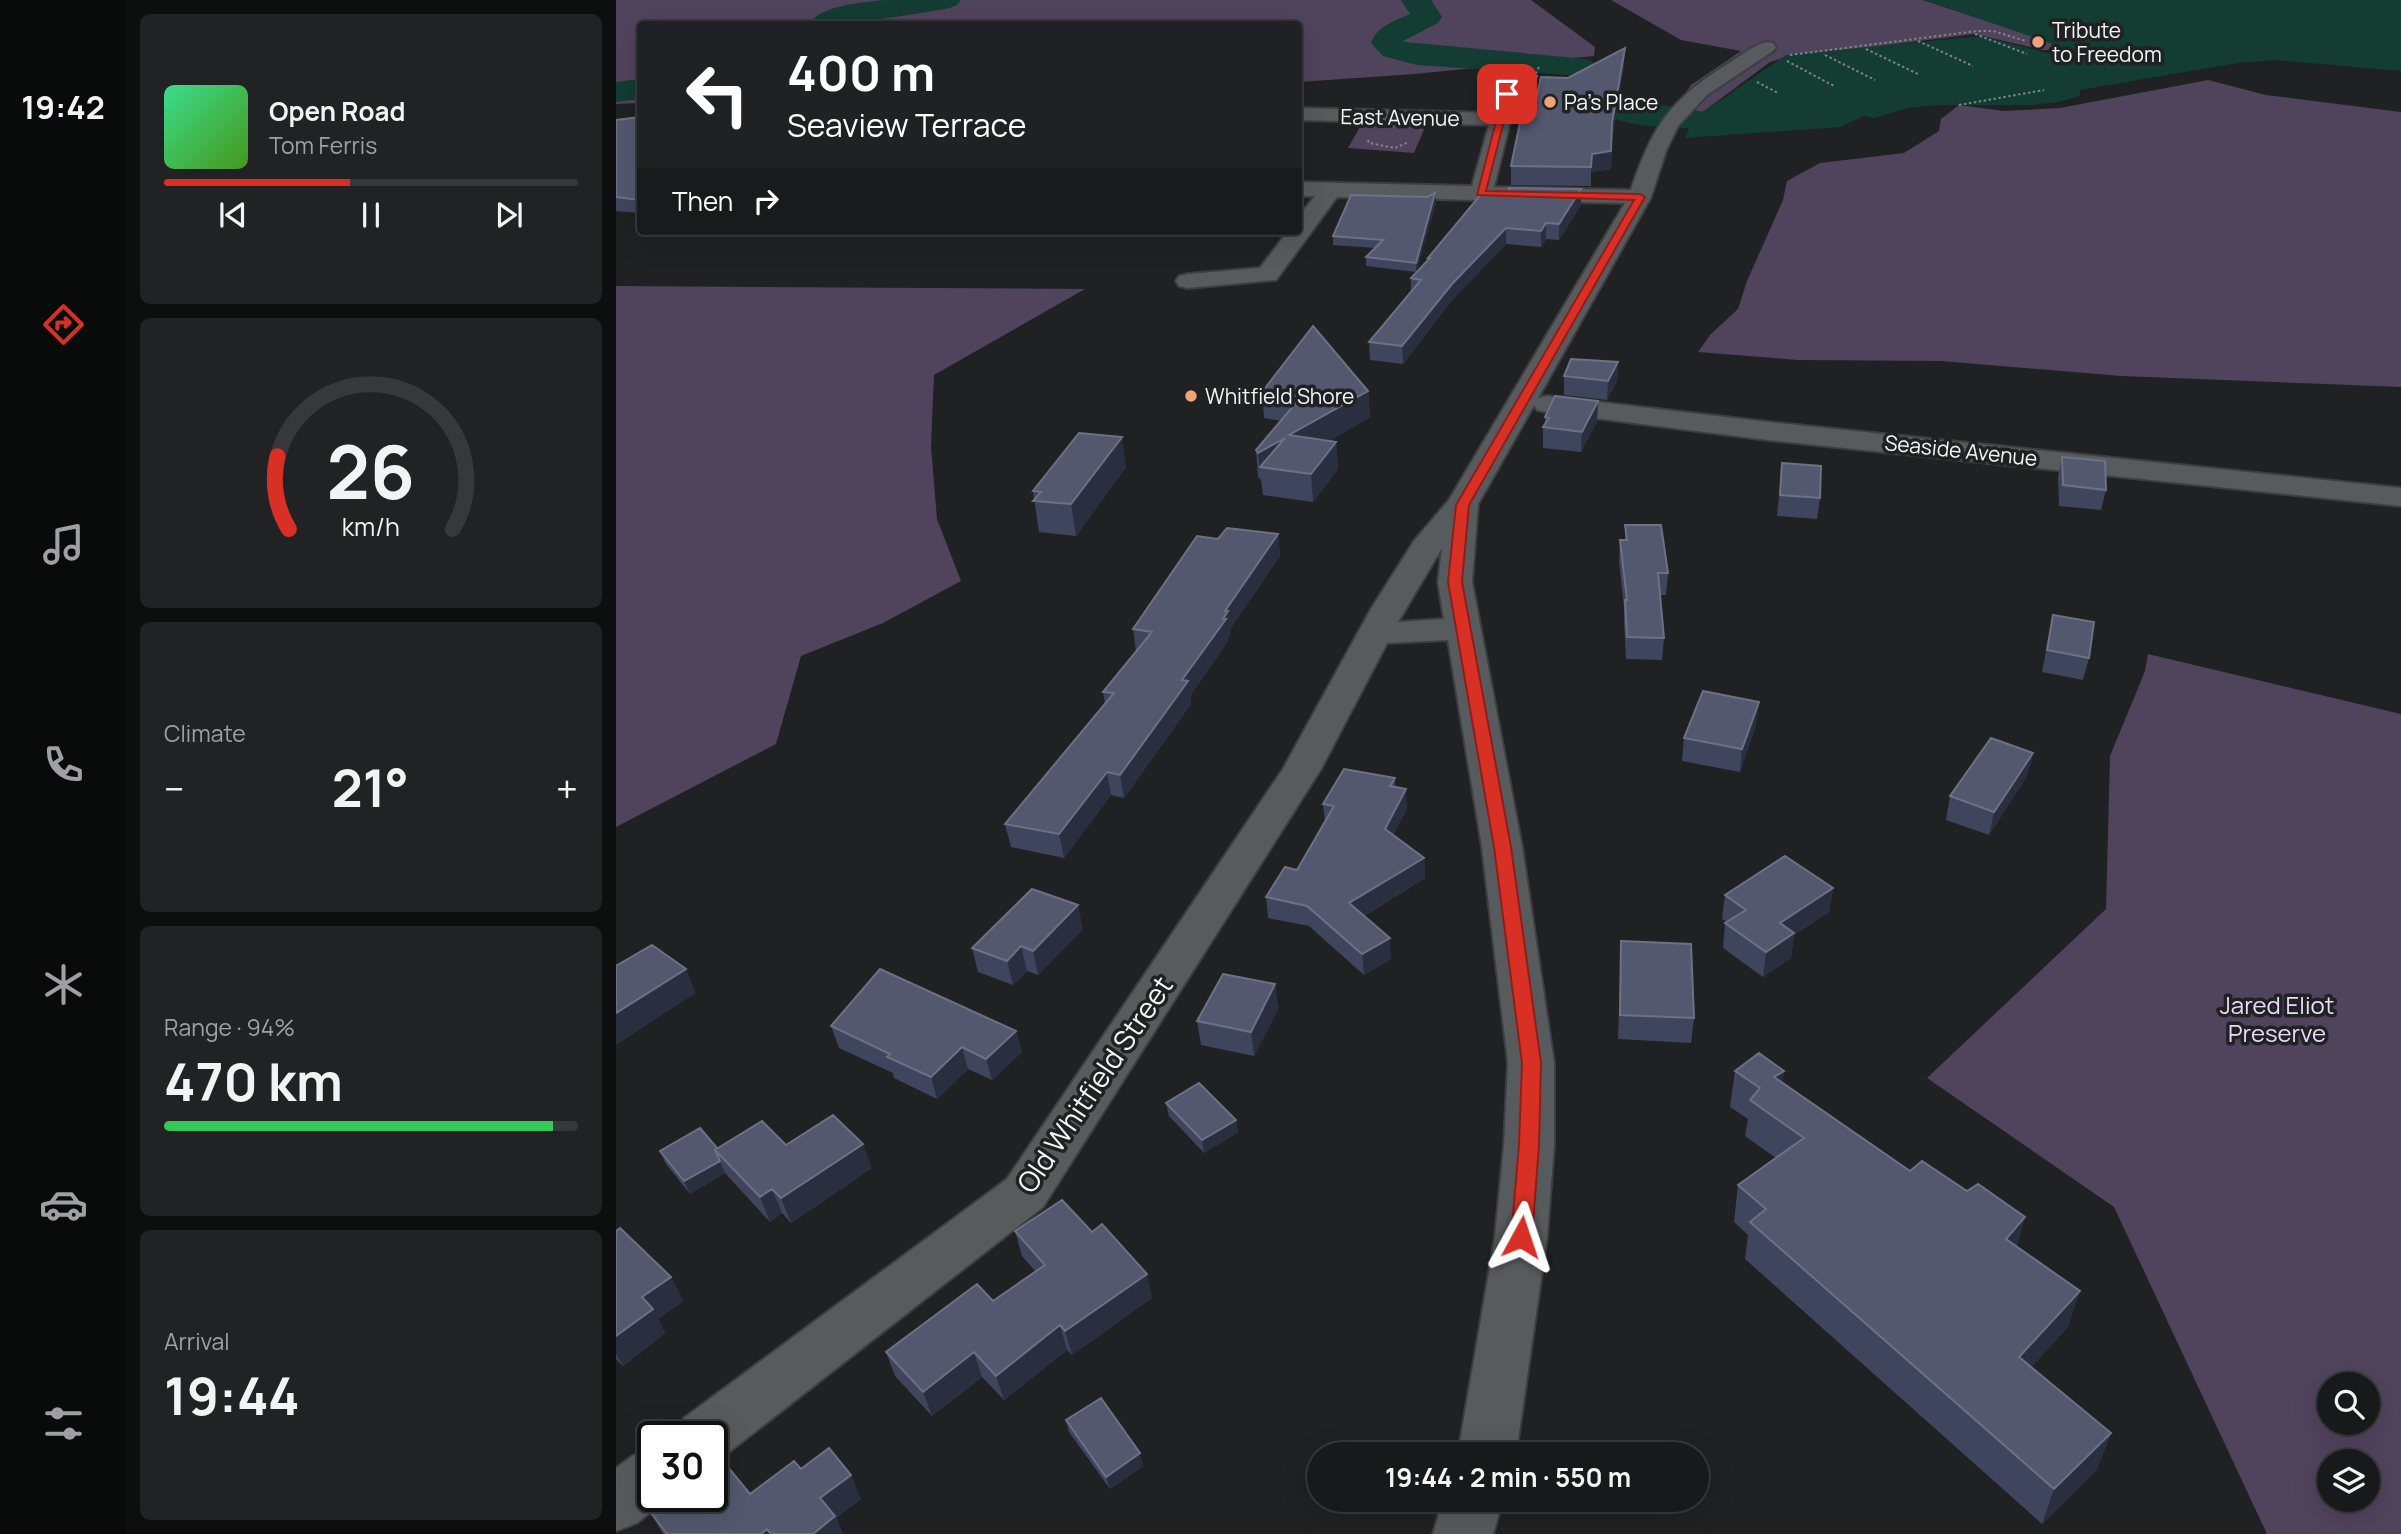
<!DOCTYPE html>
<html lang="en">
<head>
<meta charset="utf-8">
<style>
  body { margin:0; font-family:Manrope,sans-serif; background:#202223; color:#f1f3f6; height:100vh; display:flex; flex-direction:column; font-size:26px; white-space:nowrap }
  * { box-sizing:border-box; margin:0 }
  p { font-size:23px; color:#9ea0a2 }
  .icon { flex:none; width:38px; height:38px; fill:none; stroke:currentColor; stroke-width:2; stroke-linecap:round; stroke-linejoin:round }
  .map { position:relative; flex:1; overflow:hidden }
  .drawer { display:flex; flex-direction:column; gap:14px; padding:14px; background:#0d0e0e; width:490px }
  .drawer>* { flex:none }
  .guide { position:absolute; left:21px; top:21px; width:665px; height:214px; border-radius:7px; box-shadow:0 7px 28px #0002,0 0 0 2px #363839; background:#202124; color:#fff; overflow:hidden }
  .controls { position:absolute; left:1701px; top:1372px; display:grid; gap:14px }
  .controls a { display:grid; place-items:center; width:63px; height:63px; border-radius:50%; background:#17191a; box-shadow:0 7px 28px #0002,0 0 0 2px #363839; font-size:35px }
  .speed { position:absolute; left:21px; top:1421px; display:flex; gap:14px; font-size:35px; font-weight:700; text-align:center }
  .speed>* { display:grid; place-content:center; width:91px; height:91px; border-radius:50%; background:#17191a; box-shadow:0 7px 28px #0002,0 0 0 2px #363839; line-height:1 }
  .speed .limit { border:4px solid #111; border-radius:10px; background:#fff; color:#111 }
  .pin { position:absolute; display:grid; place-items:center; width:60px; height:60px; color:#fff; margin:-30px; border-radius:14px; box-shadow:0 4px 10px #0006 }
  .me { position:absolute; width:77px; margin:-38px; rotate:5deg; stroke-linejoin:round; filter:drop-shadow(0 0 5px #0008) }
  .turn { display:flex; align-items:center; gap:24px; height:147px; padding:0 35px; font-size:32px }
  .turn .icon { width:91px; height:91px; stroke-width:2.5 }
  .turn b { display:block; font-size:49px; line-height:60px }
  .then { display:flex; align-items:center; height:66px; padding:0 35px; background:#0003; gap:14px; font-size:26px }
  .big { font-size:52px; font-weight:700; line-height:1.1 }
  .drawer .widget { flex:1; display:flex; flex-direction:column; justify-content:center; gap:10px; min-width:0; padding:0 24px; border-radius:10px; background:#202223 }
  .drawer .dial { align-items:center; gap:0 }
  .dial svg { height:182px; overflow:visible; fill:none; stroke:#363839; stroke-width:7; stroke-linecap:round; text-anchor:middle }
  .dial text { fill:#f1f3f6; stroke:none }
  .song { display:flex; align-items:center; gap:21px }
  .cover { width:84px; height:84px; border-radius:10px; background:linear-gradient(135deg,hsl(150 70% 55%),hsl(100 70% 35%)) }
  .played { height:7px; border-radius:4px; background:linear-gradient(90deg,#d93025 45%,#363839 45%) }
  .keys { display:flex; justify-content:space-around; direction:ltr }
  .heat { display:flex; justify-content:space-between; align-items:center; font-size:38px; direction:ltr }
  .charge { height:10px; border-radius:5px; background:linear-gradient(90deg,#34c759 94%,#363839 0) }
  .trip { position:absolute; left:691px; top:1442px; width:402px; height:70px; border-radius:35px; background:#17191a; box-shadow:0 7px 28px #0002,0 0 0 2px #363839; font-weight:700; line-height:70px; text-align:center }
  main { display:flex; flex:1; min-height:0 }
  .dock { display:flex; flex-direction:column; width:126px; justify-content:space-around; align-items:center; background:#090a0a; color:#9ea0a2 }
  .dock .icon { width:49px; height:49px }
  .dock .on { color:#d93025 }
  .dock b { font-size:32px; color:#f1f3f6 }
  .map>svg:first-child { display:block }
  .green { fill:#50435c; fill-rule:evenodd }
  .water { fill:#133c32 }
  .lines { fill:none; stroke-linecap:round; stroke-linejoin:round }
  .river { fill:#133c32; fill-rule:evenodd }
  .street-casing { stroke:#3c3e40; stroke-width:4 }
  .path { stroke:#808284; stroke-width:2; stroke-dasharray:2.5 2.5; stroke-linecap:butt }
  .street { fill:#585b5d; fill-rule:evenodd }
  .wall { fill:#40455e }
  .shaded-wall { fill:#2a2f40 }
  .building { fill:#53586f; stroke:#6c7184; stroke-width:2 }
  .route { fill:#d93025; stroke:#8d1f18; stroke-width:2 }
  .poi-dot { fill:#f0a279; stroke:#1f2123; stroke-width:2.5 }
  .labels { text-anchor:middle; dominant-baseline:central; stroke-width:7; stroke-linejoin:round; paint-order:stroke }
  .far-poi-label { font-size:21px; fill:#f3f5f7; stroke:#1f2123; text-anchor:start }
  .far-street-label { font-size:21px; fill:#f3f5f7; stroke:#1f2123 }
  .park-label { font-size:24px; fill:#ead9f9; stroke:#1f2123 }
  .near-street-label { font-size:28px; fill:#f3f5f7; stroke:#1f2123 }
</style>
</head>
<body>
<main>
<nav class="dock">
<b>19:42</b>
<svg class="icon on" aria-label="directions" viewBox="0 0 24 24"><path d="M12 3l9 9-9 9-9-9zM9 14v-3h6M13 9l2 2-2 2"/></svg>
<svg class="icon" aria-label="music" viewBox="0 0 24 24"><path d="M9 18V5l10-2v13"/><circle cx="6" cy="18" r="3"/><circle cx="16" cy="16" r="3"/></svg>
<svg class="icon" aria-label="phone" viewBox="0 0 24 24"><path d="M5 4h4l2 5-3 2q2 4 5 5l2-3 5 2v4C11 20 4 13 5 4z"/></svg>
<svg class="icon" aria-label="climate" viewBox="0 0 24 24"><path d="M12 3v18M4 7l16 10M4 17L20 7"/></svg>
<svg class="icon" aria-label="car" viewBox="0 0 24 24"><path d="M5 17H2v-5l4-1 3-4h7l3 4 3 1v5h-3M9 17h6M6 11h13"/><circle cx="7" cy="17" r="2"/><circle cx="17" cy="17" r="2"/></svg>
<svg class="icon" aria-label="filters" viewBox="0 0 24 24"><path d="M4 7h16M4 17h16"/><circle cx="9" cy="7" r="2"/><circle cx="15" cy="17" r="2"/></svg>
</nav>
<section class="drawer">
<div class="widget">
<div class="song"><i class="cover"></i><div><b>Open Road</b><p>Tom Ferris</p></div></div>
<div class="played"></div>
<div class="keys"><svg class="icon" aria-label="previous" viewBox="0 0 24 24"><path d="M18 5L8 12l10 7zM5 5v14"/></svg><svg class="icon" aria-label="pause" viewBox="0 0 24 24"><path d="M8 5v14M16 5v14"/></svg><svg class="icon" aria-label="next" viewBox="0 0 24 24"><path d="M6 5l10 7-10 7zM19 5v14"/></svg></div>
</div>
<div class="widget dial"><svg viewBox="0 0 100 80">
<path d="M14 69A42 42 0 1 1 86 69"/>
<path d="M14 69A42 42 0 0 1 9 37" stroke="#d93025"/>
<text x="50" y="56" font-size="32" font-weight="700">26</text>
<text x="50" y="72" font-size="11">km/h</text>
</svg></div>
<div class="widget"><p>Climate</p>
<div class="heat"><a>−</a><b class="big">21°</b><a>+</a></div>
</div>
<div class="widget"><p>Range · 94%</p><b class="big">470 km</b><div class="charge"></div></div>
<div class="widget"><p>Arrival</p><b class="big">19:44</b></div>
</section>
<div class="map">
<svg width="1785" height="1534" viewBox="0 0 1785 1534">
  <rect width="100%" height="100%" fill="#1f2123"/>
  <path class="green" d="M0,0H915L979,47L978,56L799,74L683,82L682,24H24V103L0,104Z
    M995,0H1307L1441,44L1446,50H1426L1359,34L1167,58L1154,62L1084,114L1057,111L1075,85L1125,51L1065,40Z
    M1592,80L1650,95L1785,112V387L1505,376L1325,361L1182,360L1082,352L1094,335L1122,309L1131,281L1167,200L1171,181L1204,163L1288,153L1323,131L1325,119L1343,105L1388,111L1444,108Z
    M749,118L812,120L798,153L732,148Z
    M0,286L469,289L318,375L315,446L321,519L345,581L267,623L185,656L160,744L0,827Z
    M1532,654L1785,714V1534H1651L1498,1207L1311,1078L1490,909L1494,756L1529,671ZM1752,1384V1423H1713V1384ZM1752,1461V1500H1713V1461Z"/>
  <path class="water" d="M1309,0H1785V71L1658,60L1622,63L1464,90V96L1443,102L1416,105H1321L1292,108L1258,118L1248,116L1224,127L1069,138L1077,119L1170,55L1365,36L1439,55L1454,50Z"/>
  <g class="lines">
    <path class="river" d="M268,0H345L340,6L330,9L233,24H193C207,4 246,3 268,0Z
      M785,0H815L826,17L822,23L787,41L789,42L970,59L987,66L999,91L1010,99L1089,112L1094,119L1089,126C1065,132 998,126 978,109C967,99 966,81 953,75L801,65L767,56L755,43C761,26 779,21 794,14Z
      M24,79V99L0,102V82Z"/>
    <g class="street-casing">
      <path id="street" d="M1151,42L1157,43L1160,47L1157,51L1091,95L1062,126L1050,151L1035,197L922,398L931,396L1152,422L1785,488V506L1152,440L931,412L921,410L918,405L862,504L856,582L906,847L938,1063V1145L931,1237L900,1454H842L879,1237L888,1145L892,1063L866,847L832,640L771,643L705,769L427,1207L108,1456L96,1460V1437H59L68,1418L391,1179L667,769L755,609L798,541L833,500L1009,203L721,197L660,280L572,288L563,286L560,281L563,276L572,274L644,268L672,231H682V217L699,196H682V182L856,186L873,125L682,120V108L876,113L881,94L891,88L901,94L878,187L1015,190C1037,125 1054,100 1113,63C1125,56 1137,45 1151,42ZM826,548L822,582L828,619L782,622Z
        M37,1448V1496H55L21,1523L0,1531V1468L16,1456Z
        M827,1500H887L877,1534H817Z"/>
    </g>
    <path class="path" d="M1359,34L1411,54
      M1302,41L1357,66
      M1250,49L1302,74
      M1174,55L1361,31H1377L1410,41
      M1209,55L1259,80
      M1171,61L1218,86
      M923,67L919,75L928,80
      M1141,82L1162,93
      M1343,105L1428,90
      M752,140L753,143L779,148L793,142"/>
    <use href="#street" class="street"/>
  </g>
  <path class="wall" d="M1008,65L996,141L995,169L975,172V186L895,185V166L917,113L952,78Z
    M24,117V213L0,211V120Z
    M965,189V205L943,240L930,239L925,247L890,244L836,300L787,364L754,360L753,342L795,292V278L812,261V258L893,196Z
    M820,202L800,272L750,266V257L759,248L717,245V236Z
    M1002,362L1001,381L991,400L948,395V376Z
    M752,391L754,417L713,441L720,442L722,469L697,502L647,495L645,480L642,477L640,450L665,421L648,418L646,392Z
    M982,401L981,421L965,452L927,448V427L929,425V417Z
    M1446,457L1490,490L1485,510L1443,506L1442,477Z
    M1166,463L1204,498L1201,519L1161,516Z
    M510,467L460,536L423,532L417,491Z
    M1009,525L1052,573L1050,595H1044L1048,638L1046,660L1010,659L1008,622V608L1003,561L1004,540H1009Z
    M662,534L664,556L614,629L615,633L612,638V641L574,696L575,704L508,798L495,795L448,858L395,847L389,824L489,704L487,692L520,651L517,629L602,539Z
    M1437,615L1473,658L1467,680L1426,672Z
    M1140,725L1124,772L1066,761L1068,738Z
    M1417,753L1411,776L1373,835L1330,820L1334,796Z
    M779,778V787L791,809L777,835L808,858L809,878L748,916L775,959L748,975L693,926L652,918L650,897L681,870L709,822L707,804Z
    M1217,888L1213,912L1178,935L1175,958L1147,977L1107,948L1109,923L1111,922L1106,919L1109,895Z
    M467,929L422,975L411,971L397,985L362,972L356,948Z
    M1005,941L1078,1018L1075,1043L1002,1039Z
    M659,984L662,1009L638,1056L585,1045L581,1021Z
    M215,1026L400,1031L406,1052L376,1080L352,1069L321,1099L278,1078L277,1073L223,1048Z
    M1119,1071H1168L1166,1083L1401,1247L1452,1327L1415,1367L1495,1433L1481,1469L1426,1524L1129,1259L1132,1235L1118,1222L1122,1185L1160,1158L1129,1136L1132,1119L1114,1107Z
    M550,1103L620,1120L622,1132L588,1153L553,1116Z
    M170,1145L256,1168L175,1223L166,1213L154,1222L109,1173L74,1194L50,1164L44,1151Z
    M0,1231L55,1277L67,1301L42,1319L49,1333L7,1366L0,1359Z
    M399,1231L536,1298L456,1355L451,1350L388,1400L366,1377L316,1416L279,1376L270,1352L377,1301L420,1272L406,1256Z
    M450,1420L527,1466L494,1489L453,1432Z
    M185,1469L245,1499L220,1518L227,1534H47L32,1509L134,1494Z"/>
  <path class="shaded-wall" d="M1009,48L1008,65L996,142V123Z
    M995,151V169L975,172L976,154Z
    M965,189V205L943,240V224Z
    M819,193L820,202L800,272V263Z
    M930,223V239L925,247V231Z
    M890,228V244L836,300L787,364L786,346L836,284Z
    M1002,362L1001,381L991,400L992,381Z
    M752,391L754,417L676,463L673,435Z
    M982,401L981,421L965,452L966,432Z
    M506,437L510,467L460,536L455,504Z
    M669,438L644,467L645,480L642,453Z
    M720,442L722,469L697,502L695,474Z
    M662,534L664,556L614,629L615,633L612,638V641L574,696L575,704L508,798L504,775L607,619L609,611Z
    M1143,702L1140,725L1124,772L1126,749Z
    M1417,753L1411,776L1373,835L1378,812Z
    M491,772L495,795L448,858L443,834Z
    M790,789L791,809L770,849L769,829Z
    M808,858L809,878L734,924L733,903Z
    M1217,888L1213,912L1178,935L1175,958L1147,977L1150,952L1164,923Z
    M462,905L467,929L422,975L417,951Z
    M774,938L775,959L748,975L746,954Z
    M405,946L411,971L397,985L391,961Z
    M70,969L80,993L0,1045V1013Z
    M659,984L662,1009L638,1056L635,1032Z
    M400,1031L406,1052L376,1080L370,1059Z
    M346,1047L352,1069L321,1099L315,1077Z
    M1168,1071L1162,1107L1158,1077Z
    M620,1120L622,1132L588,1153L586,1140Z
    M247,1144L256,1168L175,1223L165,1198Z
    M104,1161L109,1173L74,1194L68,1181Z
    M156,1189L166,1213L154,1222L144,1197Z
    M1409,1217L1399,1254L1390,1239Z
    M531,1274L536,1298L456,1355L449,1331Z
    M55,1277L67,1301L42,1319L49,1333L7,1366L0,1354V1336L26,1297Z
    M1464,1291L1452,1327L1392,1393L1403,1357Z
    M444,1325L451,1350L388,1400L380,1376Z
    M358,1352L366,1377L316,1416L307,1392Z
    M1495,1433L1481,1469L1426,1524L1438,1489Z
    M524,1453L527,1466L494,1489L490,1477Z
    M235,1475L245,1499L220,1518L227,1534H197L204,1498Z
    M151,1529L154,1534H145Z"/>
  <path class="building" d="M1009,48L996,123L995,151L976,154L975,167L895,166L906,113H917L925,77L952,78Z
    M24,117V200L0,197V120Z
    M893,188L965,189L943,224L930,223L925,231L890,228L836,284L786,346L753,342L805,280L795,278L814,258H812L866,193L893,196Z
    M819,193L800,263L750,257L767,240L717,236L735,195L811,197Z
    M697,326L752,391L673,435L720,442L695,474L644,467L669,438L642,453L640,450L685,397L646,392Z
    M955,359L1002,362L992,381L948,376Z
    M939,396L982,401L966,432L927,427L933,418L929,417Z
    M463,433L506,437L455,504L417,501L425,492L417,491Z
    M1446,457L1489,461L1490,490L1447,485Z
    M1166,463L1205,466L1204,498L1164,495Z
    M1009,525H1045L1052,573H1042L1048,638L1011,637L1009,600H1011L1004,540H1011Z
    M611,528L662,534L609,611H612L607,619H610L566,680L572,681L504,775L491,772L443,834L389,824L498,693L487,692L536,632L517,629L581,536L602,539Z
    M1437,615L1478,622L1473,658L1431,650Z
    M1087,691L1143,702L1126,749L1068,738Z
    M1375,738L1417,753L1378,812L1334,796Z
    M728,769L779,778L774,786L790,789L769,829L808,858L733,903L774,938L746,954L691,906L650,897L669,867L681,870L718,806L707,804Z
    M1169,856L1217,888L1164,923L1178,933L1150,952L1109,923L1130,910L1109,895Z
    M416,889L462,905L417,951L405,946L391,961L356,948Z
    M1005,941L1075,944L1078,1018L1004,1015Z
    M36,945L70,969L0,1013V966Z
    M264,969L400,1031L370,1059L346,1047L315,1077L271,1057L274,1054L215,1026Z
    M607,974L659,984L635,1032L581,1021Z
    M1143,1053L1168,1071L1158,1077L1294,1171L1306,1161L1351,1191L1362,1184L1409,1217L1390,1239L1464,1291L1403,1357L1495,1433L1438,1489L1134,1222L1150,1209L1122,1185L1188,1138L1134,1100L1144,1088L1119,1071Z
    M583,1083L620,1120L586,1140L550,1103Z
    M217,1115L247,1144L165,1198L156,1189L144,1197L99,1150L146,1121L170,1145Z
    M84,1128L101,1148L99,1150L104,1161L68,1181L44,1151Z
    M446,1200L476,1232L486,1224L531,1274L449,1331L444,1325L380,1376L358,1352L307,1392L270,1352L361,1284L377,1301L429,1265L399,1231Z
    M4,1228L55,1277L26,1297L37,1309L0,1336V1231Z
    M485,1398L524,1453L490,1477L450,1420Z
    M213,1448L235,1475L204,1498L219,1516L197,1534H155L151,1529L145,1534H51L32,1509L49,1496H96V1461L103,1456L134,1494L178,1461L185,1469Z"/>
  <path class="route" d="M891,91L895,94L870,191L1024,194L1029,197L853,505L846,582L895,847L925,1063L923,1145L916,1237L913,1244L905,1246L898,1244L895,1237L903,1145L906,1063L878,847L832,582L840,505L1018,200L861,195L887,94Z"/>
  <g class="poi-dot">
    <circle cx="1422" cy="42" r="7"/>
    <circle cx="934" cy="102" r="7"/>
    <circle cx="575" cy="396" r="7"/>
  </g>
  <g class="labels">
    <g class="far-poi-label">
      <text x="1436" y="30">Tribute<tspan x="1436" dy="24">to Freedom</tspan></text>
      <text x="948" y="102">Pa's Place</text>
      <text x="589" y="396">Whitfield Shore</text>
    </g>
    <g class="far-street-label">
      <text transform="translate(784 117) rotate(1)">East Avenue</text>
      <text transform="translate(1345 450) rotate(6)">Seaside Avenue</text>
    </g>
    <g class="park-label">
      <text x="1661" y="1004">Jared Eliot<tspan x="1661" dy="28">Preserve</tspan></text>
    </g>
    <g class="near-street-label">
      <text transform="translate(478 1084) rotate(-56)">Old Whitfield Street</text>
    </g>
  </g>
</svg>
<div class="controls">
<a><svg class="icon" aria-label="search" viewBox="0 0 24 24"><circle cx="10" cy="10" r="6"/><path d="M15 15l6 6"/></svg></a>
<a><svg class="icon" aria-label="layers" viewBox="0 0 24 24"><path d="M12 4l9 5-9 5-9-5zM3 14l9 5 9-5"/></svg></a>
</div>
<div class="speed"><div class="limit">30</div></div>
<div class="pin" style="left:891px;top:94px;background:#d93025"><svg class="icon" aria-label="arrive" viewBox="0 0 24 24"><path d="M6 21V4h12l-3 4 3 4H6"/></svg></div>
<svg class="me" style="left:905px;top:1237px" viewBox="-20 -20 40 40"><path d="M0-17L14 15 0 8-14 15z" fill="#d93025" stroke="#fff" stroke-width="4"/></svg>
<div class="trip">19:44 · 2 min · 550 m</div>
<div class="guide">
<div class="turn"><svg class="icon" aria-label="left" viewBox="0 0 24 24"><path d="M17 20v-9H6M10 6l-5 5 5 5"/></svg><div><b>400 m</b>Seaview Terrace</div></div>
<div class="then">Then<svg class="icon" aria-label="right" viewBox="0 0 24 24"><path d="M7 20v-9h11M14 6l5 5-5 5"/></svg></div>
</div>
</div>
</main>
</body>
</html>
